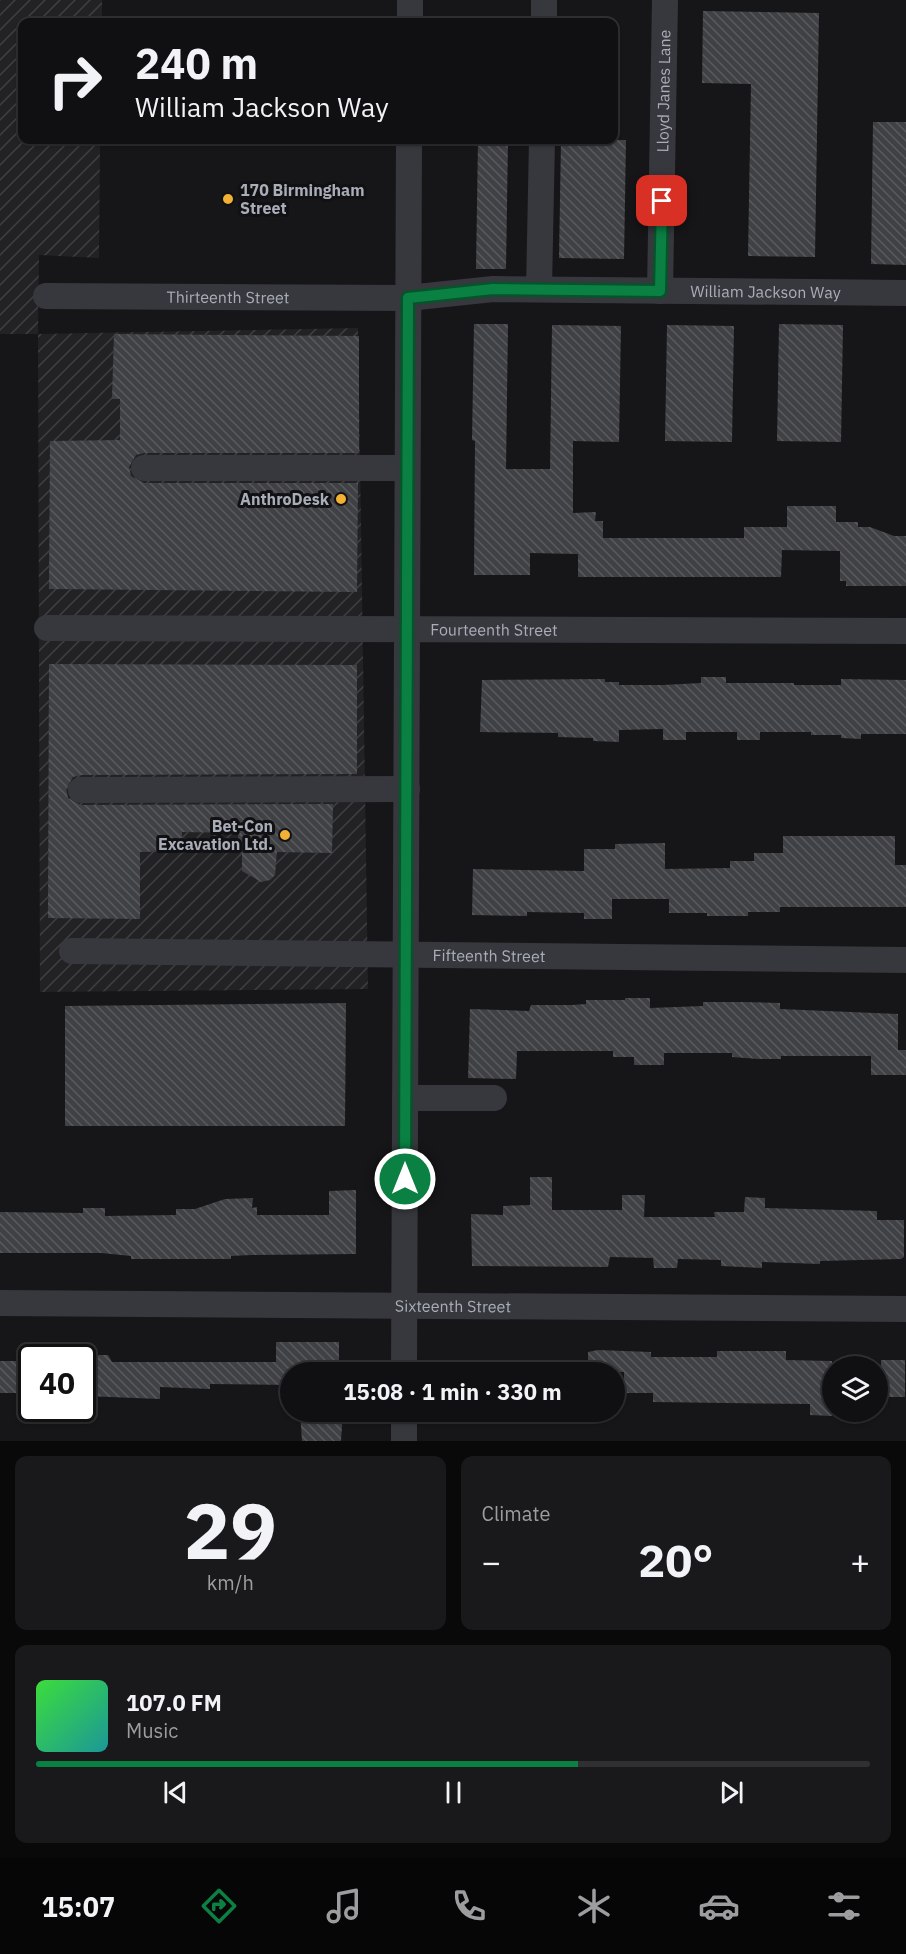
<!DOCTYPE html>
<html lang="en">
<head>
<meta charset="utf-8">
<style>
  body { margin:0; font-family:"IBM Plex Sans",sans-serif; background:#19191b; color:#f1f3f6; height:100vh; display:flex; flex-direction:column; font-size:22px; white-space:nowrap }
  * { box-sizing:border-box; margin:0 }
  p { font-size:20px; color:#9c9d9f }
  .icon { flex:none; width:33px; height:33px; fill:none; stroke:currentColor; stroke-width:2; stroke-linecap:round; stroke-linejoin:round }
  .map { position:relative; height:1441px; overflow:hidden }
  .panel { display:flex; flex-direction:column; gap:15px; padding:15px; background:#09090a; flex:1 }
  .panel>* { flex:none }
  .hud { position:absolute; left:18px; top:18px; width:600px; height:126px; border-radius:12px; box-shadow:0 2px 4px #0004,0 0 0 2px #303032; background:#101012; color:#f1f3f6; overflow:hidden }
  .tools { position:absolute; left:822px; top:1356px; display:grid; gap:12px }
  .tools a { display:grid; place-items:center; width:66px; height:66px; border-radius:50%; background:#101012; box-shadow:0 2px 4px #0004,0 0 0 2px #303032; font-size:30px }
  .speed { position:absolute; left:18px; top:1344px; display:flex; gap:12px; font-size:30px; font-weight:700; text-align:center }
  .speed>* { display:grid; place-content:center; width:78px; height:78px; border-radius:50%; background:#101012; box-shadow:0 2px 4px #0004,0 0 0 2px #303032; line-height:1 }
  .speed .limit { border:3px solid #111; border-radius:9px; background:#fff; color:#111 }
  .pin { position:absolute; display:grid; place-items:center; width:51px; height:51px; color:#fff; margin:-26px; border-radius:12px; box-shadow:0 3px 9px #0006 }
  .me { position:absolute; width:66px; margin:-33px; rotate:0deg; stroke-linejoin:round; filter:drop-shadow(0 0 4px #0008) }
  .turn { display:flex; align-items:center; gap:21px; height:126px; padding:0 18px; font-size:27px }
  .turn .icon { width:78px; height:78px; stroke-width:2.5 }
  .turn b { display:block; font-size:42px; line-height:51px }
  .big { font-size:45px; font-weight:700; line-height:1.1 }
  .panel .tile { flex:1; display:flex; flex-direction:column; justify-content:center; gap:9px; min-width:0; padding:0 21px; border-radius:12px; background:#19191b }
  .panel .dial { align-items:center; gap:0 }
  .dial b { font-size:78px; line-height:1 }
  .song { display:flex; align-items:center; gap:18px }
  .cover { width:72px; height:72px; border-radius:9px; background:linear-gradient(135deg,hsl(120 70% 55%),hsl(180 70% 35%)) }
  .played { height:6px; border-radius:3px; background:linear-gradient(90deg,#0b8043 65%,#303032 65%) }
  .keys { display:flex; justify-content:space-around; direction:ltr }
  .heat { display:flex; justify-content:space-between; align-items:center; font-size:33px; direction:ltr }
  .panel .tiles { flex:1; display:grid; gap:15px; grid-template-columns:1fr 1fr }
  .tile:last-child { grid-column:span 2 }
  .trip { position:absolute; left:280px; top:1362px; width:345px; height:60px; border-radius:30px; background:#101012; box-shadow:0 2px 4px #0004,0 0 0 2px #303032; font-weight:700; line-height:60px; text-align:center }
  .dock { display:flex; height:96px; justify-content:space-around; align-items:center; background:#060607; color:#9c9d9f }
  .dock .icon { width:42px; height:42px }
  .dock .current { color:#0b8043 }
  .dock b { font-size:27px; color:#f1f3f6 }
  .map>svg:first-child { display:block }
  .industrial { fill:url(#industrial-furrows) }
  .building { fill:url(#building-back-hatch) }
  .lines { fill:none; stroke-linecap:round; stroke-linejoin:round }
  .minor { stroke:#37383d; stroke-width:26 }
  .route-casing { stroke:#07532c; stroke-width:15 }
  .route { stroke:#0b8043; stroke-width:10 }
  .poi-dot { fill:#f2b134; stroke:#111113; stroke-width:2 }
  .labels { text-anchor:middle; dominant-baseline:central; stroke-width:6; stroke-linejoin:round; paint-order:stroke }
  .street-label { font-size:16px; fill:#a8adb8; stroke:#111113 }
  .poi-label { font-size:16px; font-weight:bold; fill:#a8adb8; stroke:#111113; text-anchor:end }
</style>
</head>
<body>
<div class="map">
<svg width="906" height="1441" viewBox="0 0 906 1441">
  <defs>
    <pattern id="industrial-furrows" width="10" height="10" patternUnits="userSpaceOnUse" patternTransform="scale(1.5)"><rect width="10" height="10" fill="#222225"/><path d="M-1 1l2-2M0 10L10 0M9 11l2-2" fill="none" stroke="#3f3f43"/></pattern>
    <pattern id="building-back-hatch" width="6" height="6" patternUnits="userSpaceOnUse" patternTransform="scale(1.5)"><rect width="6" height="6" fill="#404145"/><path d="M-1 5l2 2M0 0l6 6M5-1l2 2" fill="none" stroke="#595a5e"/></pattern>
  </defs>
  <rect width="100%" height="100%" fill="#161618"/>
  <path class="industrial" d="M0,0H102V22H22V140H100L99,258L39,255L38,334L358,328L368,989L40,992L38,334H0Z"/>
  <path class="building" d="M703,11L819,13L815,257L748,256L751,84L702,83Z
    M873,122H906V265L871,264Z
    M478,140H508L506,269H476Z
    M561,140H626L624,259L559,258Z
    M474,324H508L506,469H550L552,325L621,326L619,442L573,441V513L596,512L595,521H603V538H744V527H787V506H836V522H858V527H870L894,536H906V586H846V581H840V551L782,550L781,577H578V554L530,553V575H474L475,441L472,440Z
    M779,324L843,325L841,442L777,441Z
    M667,325L734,326L732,442L665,441Z
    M114,334L359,336V453H144L136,455L129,467L131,476L144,483H358L357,592L49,589L50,441L120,440V399H112Z
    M49,664L357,665V774L81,775L73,777L66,789L68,798L81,805L333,804L332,853L277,852L275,875L270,880L261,882L242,871V853H238V833L182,832V851L140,852V919L48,918Z
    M701,677H726V683H794V685H841V679L906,680V734H861V739L841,738V735H811V732H760V740H737V732H686V740H663V729L619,730V742L593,741V738L558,737V733L480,732L482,680L605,679V682H619V685H663L701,683Z
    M783,836H895V865H906V907H780V912H748V916H707V913H669V899H612V919H584V913L527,912V916L472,915L473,869L584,871V849H615V844L665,843V869L730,868V861H754V853H783Z
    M625,998H650V1008L703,1006V1002H743L780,1003V1009L898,1014V1050H906V1075H871V1056H781V1059H758L732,1057V1053H664V1065H634V1057H613V1051H517L516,1079L468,1078L470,1009L529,1011L531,1005H572L586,1004V1000H625Z
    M346,1003L345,1126H65V1006Z
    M530,1177H552V1210H622V1195H645L644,1217H715L714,1212H744L745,1197L765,1198V1208L877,1211V1220H904V1257L901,1259L820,1261V1264L762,1262V1268L721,1266V1260L678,1259L677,1268H654L653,1258L610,1257L608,1267L472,1266L471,1214L503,1215V1206L530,1205Z
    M356,1190V1254L251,1255L231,1256V1259H131V1256L101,1253H0V1212L83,1213V1208H105V1216L176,1215V1209H195L225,1199L253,1198L252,1208L257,1207V1215H329V1191Z
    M276,1342H339V1372H291V1385L210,1384V1389L160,1387V1399L85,1396V1355H108L112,1362H276Z
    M598,1350L651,1352V1357H717V1351H786V1360L832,1361V1416L810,1415V1404L653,1402V1393H624V1372H588V1352Z
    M881,1360H905V1397H881Z
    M0,1361H25V1393H0Z
    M300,1412H343L341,1441H302Z"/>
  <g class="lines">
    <g class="minor">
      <path d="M410,22V0"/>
      <path d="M544,22V0"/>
      <path d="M539,289L542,140"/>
      <path id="s1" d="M660,291L665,0"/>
      <path id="s2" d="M46,296L408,298L493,289L906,293"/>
      <path d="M144,468H407"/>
      <path id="s3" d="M47,628L906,631"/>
      <path d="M81,790L407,789"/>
      <path id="s4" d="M72,951L906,960"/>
      <path d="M405,1098H494"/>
      <path id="s5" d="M0,1303L906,1309"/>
      <path d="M404,1372L409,140"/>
      <path d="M404,1441V1412"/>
    </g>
  </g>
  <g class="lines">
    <g class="route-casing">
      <path id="route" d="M405,1179L408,298L493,289L660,291L662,201"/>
    </g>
    <use href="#route" class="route"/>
  </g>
  <g class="poi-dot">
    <circle cx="228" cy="199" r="6"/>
    <circle cx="341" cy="499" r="6"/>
    <circle cx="285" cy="835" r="6"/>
  </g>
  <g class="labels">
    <g class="street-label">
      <text stroke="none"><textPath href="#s1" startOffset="200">Lloyd Janes Lane</textPath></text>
      <text stroke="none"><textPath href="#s2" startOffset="720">William Jackson Way</textPath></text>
      <text stroke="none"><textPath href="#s2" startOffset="182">Thirteenth Street</textPath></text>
      <text stroke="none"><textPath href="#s3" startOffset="447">Fourteenth Street</textPath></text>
      <text stroke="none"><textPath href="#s4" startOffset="417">Fifteenth Street</textPath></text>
      <text stroke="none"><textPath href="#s5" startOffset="453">Sixteenth Street</textPath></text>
    </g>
    <g class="poi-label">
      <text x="240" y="190" text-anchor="start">170 Birmingham<tspan x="240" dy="18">Street</tspan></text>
      <text x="329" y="499">AnthroDesk</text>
      <text x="273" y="826">Bet-Con<tspan x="273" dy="18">Excavation Ltd.</tspan></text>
    </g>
  </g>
</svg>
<div class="tools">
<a><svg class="icon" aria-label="layers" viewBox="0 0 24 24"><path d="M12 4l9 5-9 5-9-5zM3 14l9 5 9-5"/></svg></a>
</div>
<div class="speed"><div class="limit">40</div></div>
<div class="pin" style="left:662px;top:201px;background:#d93025"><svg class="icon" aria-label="arrive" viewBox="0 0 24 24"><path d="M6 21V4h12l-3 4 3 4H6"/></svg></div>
<svg class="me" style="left:405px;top:1179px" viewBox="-20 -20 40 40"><circle r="17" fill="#0b8043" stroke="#fff" stroke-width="3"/><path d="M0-11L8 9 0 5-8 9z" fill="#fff"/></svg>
<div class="trip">15:08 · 1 min · 330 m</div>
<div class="hud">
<div class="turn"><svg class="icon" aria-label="right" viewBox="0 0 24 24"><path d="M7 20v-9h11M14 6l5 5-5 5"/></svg><div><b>240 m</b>William Jackson Way</div></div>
</div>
</div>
<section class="panel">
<div class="tiles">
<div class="tile dial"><b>29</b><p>km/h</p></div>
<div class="tile"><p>Climate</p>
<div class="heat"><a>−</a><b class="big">20°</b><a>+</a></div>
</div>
<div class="tile">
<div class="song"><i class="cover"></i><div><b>107.0 FM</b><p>Music</p></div></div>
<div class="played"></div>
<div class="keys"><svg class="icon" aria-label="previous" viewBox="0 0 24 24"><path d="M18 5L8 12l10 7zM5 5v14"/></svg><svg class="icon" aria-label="pause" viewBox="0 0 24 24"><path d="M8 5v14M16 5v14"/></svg><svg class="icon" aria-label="next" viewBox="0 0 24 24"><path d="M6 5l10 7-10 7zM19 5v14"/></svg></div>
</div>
</div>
</section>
<nav class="dock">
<b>15:07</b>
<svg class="icon current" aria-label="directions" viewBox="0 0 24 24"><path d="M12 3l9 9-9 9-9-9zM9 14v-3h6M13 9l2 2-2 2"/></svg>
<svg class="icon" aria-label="music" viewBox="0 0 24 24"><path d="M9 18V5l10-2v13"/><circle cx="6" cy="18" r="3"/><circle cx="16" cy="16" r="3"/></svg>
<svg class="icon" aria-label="phone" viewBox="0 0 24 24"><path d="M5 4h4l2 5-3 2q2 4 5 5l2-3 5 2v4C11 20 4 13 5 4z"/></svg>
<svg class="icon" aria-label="climate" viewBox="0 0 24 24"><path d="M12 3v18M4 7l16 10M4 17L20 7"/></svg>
<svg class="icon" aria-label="car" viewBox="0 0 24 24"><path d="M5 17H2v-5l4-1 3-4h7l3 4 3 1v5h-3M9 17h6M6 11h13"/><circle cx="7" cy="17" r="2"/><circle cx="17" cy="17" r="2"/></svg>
<svg class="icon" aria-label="filters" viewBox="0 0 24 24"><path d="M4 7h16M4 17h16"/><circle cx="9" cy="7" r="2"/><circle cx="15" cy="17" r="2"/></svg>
</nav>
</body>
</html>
